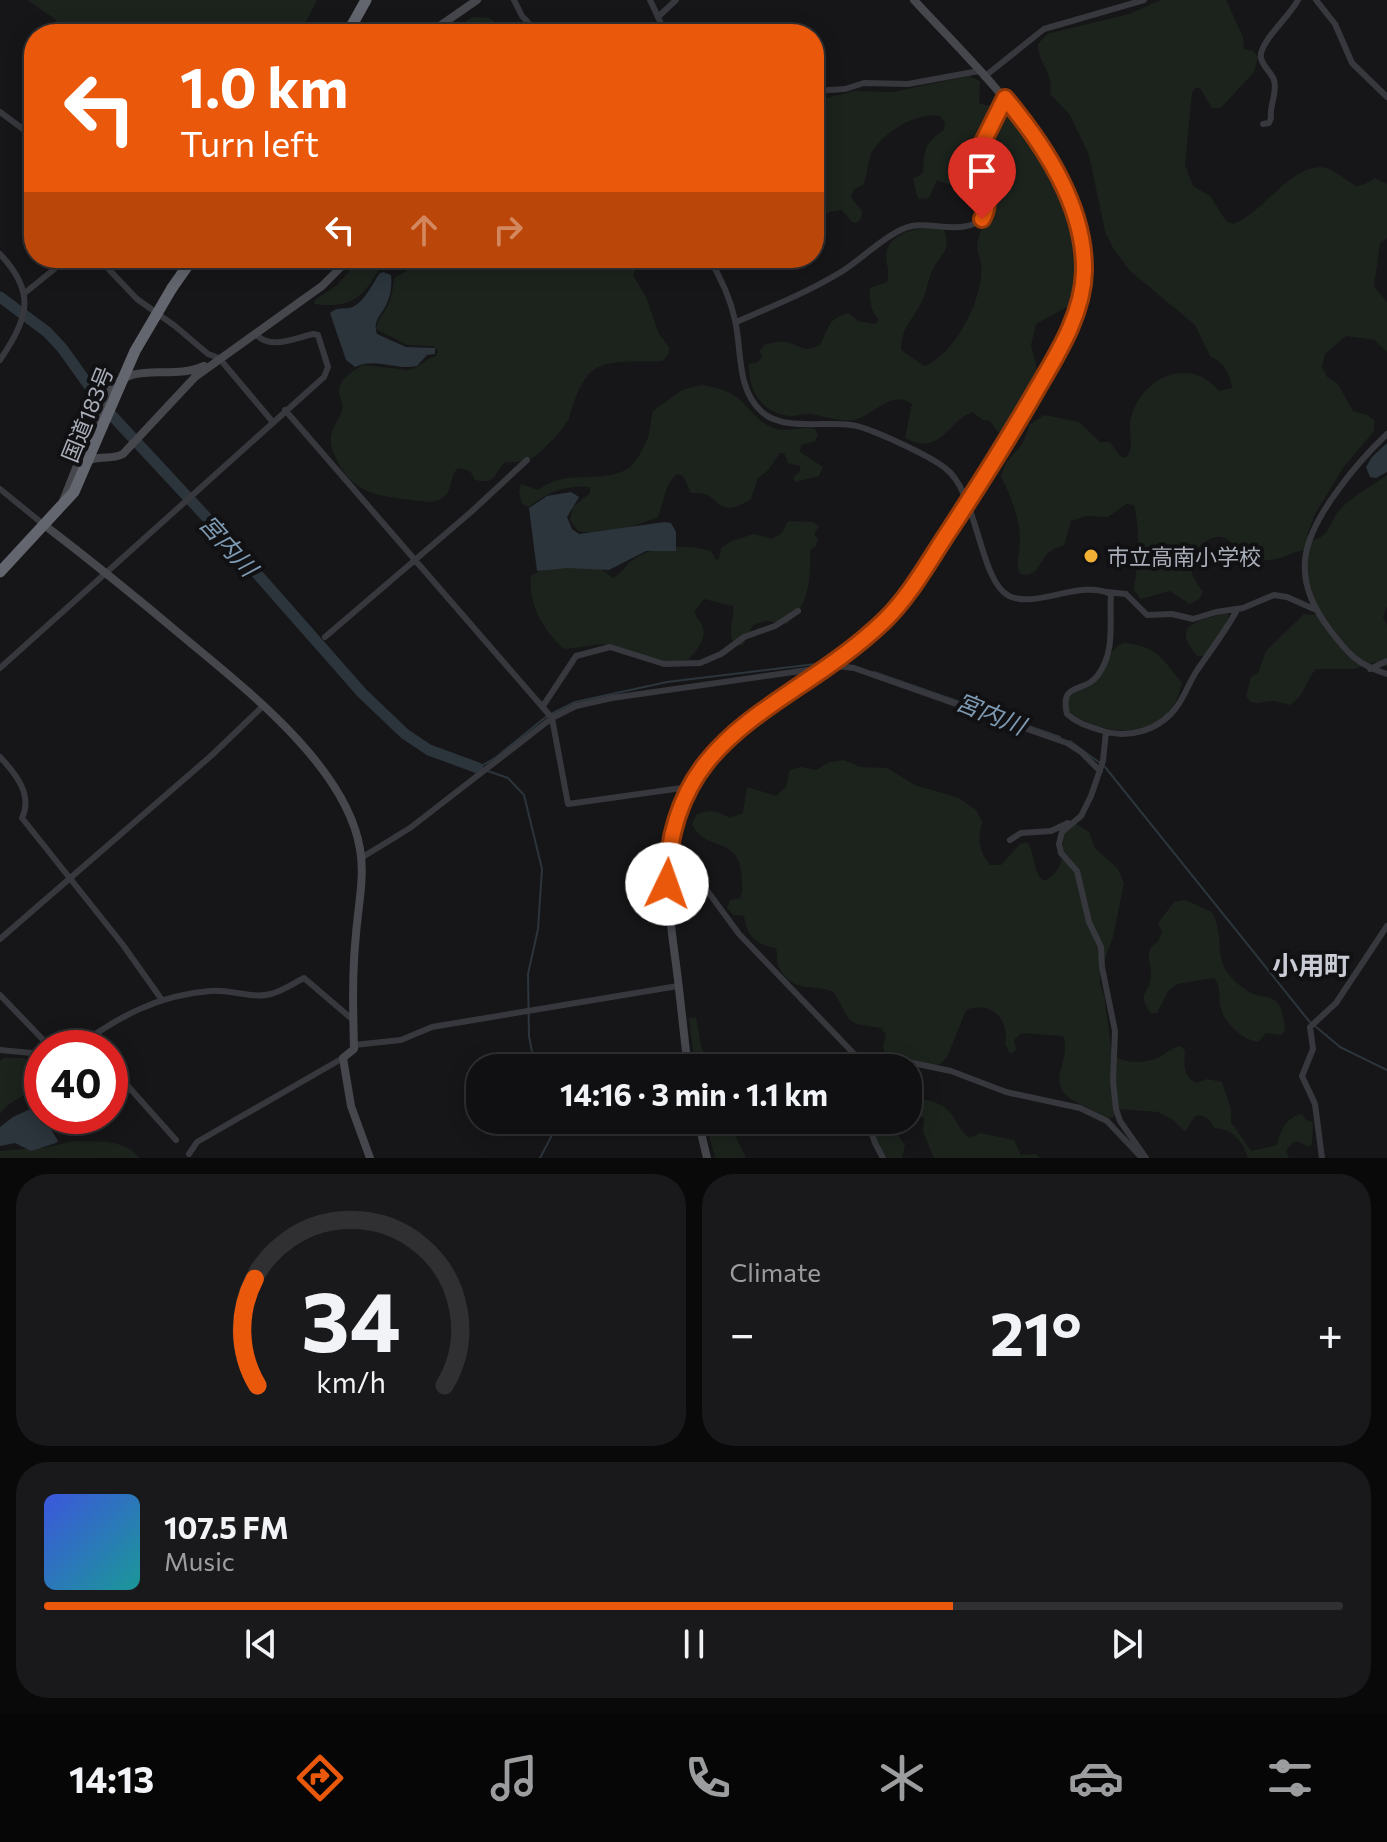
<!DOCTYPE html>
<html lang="en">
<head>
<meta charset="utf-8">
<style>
  body { margin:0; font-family:Commissioner,"Noto Sans JP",sans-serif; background:#19191b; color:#f1f3f6; height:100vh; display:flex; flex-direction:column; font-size:30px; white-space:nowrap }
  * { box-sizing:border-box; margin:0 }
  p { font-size:26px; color:#9c9d9f }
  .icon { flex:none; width:44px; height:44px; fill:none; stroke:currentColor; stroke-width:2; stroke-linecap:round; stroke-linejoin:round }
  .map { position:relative; height:1158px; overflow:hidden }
  .sheet { display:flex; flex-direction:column; gap:16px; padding:16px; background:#09090a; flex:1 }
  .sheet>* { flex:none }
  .top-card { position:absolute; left:24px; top:24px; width:800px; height:244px; border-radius:32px; box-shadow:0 4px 20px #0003,0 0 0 2px #303032; background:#ea580c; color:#fff; overflow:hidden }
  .speed { position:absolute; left:24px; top:1030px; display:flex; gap:16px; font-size:40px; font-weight:700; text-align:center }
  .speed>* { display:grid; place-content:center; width:104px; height:104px; border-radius:50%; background:#101012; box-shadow:0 4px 20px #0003,0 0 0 2px #303032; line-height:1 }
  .speed .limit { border:12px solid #d22; background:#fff; color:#111 }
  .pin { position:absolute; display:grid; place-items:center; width:68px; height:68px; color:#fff; margin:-82px -34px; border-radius:50% 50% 50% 0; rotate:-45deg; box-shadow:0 0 8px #0007 }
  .pin .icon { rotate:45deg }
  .me { position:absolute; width:88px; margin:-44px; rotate:3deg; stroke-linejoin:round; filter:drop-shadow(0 0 6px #0008) }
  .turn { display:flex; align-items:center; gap:28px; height:168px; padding:0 24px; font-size:36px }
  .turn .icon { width:104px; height:104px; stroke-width:2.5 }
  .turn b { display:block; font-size:56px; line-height:68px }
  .lanes { display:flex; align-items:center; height:76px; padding:0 24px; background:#0003; justify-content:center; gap:40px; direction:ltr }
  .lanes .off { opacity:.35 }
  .big { font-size:60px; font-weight:700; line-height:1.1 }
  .sheet .card { flex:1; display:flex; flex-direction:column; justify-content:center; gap:12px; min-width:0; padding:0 28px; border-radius:32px; background:#19191b }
  .sheet .dial { align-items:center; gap:0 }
  .dial svg { height:208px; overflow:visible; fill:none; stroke:#303032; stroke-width:7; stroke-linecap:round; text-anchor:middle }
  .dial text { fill:#f1f3f6; stroke:none }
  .song { display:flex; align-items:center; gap:24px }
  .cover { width:96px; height:96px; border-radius:12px; background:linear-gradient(135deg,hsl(230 70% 55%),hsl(180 70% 35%)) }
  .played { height:8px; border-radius:4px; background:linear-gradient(90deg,#ea580c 70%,#303032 70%) }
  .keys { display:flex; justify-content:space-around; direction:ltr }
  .heat { display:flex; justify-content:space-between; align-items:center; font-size:44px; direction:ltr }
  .sheet .tiles { flex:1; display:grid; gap:16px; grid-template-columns:1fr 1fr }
  .card:last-child { grid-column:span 2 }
  .trip { position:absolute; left:466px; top:1054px; width:456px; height:80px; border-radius:32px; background:#101012; box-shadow:0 4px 20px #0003,0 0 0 2px #303032; font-weight:700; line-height:80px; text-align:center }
  .tabs { display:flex; height:128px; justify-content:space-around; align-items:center; background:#060607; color:#9c9d9f }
  .tabs .icon { width:56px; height:56px }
  .tabs .selected { color:#ea580c }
  .tabs b { font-size:36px; color:#f1f3f6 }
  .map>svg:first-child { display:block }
  .green { fill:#1c231d }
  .water { fill:#2c353c }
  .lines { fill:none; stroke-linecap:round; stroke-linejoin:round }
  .stream { stroke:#2c353c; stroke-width:2 }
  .river { stroke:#2c353c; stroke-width:11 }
  .street { stroke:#37383d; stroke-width:6 }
  .secondary { stroke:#45474d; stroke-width:8 }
  .highway { stroke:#63666e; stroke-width:11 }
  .highway-bridge { stroke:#63666e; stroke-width:11 }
  .route-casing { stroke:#983908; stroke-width:20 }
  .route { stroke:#ea580c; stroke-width:14 }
  .poi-dot { fill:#f2b134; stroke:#111113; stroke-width:3 }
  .labels { text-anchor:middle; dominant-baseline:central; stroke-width:8; stroke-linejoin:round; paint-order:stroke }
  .street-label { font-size:22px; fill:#a8adb8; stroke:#111113 }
  .poi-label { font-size:22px; fill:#a8adb8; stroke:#111113; text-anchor:start }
  .water-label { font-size:24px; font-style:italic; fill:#7f9bb3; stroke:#111113 }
  .quarter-label { font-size:26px; font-weight:bold; fill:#c9ccd4; stroke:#111113 }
</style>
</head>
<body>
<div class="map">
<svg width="1387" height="1158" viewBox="0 0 1387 1158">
  <rect width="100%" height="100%" fill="#161618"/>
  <path class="green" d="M27,0H317L300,34H67L55,19Z
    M1161,0H1226L1243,37L1244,49L1253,51L1258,57L1254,72L1221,108H1212L1200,88H1195L1192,93L1185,165L1193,186L1210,196L1226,221L1233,224C1264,213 1296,157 1329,169C1338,173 1347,181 1356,186L1365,184L1375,178L1387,184V238L1380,243L1374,287L1387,302V352L1375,340L1346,336L1325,354L1322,367L1327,377L1337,383L1353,411L1367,415L1374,420V431L1343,468L1315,514L1307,535L1313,540C1329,537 1329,524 1338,512C1350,497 1371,487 1387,475V606L1383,617L1387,625V667L1376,662L1354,669H1316C1305,682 1305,695 1290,705C1284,703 1276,701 1270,701C1258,702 1253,707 1246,696L1251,677L1258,673L1266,651L1304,614L1315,615L1319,611L1306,574L1307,550C1290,550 1280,564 1259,559C1245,556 1229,538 1222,537C1207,534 1188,554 1191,570C1192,577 1199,586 1203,592L1199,599L1190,604L1170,591L1141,599L1134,590C1138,562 1141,534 1134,505L1126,504L1108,517L1086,516L1071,521L1064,545C1059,547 1054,548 1051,551C1038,560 1039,579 1020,574C1015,562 1020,554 1020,541C1021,523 1010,493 1001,477C1007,451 1023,455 1029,425L1044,415L1079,422L1100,442H1110L1120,456L1126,458C1134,447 1130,440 1130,428C1130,403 1151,378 1175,374C1194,370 1206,377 1219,391L1232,388C1231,374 1223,362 1210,356L1195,325L1130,271L1113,248L1105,231L1089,155L1070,115L1050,94C1054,70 1038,65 1038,44L1047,34L1129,14Z
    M476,17L489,18L510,34H454L470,18Z
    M969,76L980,81L979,103C987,107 998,105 1007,109C1037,123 1078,230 1079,262C1080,276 1075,291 1071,305L1036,324L1031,345L1037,370L1023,402L1014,408L1002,432H998L990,421L983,420L972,412C947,422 940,457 905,438L912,404C892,389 876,413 857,419C842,424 824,415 808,414C802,414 796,416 790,416C762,414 748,390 749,364L758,362L762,357L760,351L764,345C771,343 779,341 786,342C801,345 803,354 820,345C829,328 827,319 848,313L858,321L875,324L879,319C871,313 869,298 870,288L887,282C891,271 884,261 887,250C894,229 926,226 944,230C951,253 942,251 933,269C927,280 927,294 920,305C910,324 902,326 901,350L924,366C955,356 985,296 981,264C980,254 975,249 978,240C982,222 996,213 988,194L971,185L954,186L937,180L929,198L918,199L913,179L923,173C925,149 923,144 944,130L945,123L940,116C917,111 881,134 871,154C867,164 868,175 863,185L854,189L851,197L862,211L861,219L856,223L852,222L842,210L829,212L814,223V98H827L854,91L893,92Z
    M361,258H380C381,269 377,273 371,282C356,305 339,307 314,304L315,300L337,285Z
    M430,258H654L637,267L633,275L646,297L659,334L669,347V353L663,361C643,363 612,358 595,369C580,379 574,402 569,418C565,428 540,454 531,459C523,462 514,462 506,462C492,473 499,485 475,480L470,471L458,468C448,477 454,492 441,499C432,504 421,501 411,500C379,496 353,493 338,462C335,456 332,451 331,445C329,429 338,423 342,410C344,403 339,398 339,391C339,379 354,370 363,365L408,370C420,368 424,359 436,356L438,351L433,346L407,345L376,329C378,318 384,314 388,305C392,296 393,287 394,278Z
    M701,385C717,388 731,390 742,402C751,411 759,422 771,427C786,434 800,425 815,429L818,435L815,441L801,445L800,452L823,467L819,476L795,482L793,478L800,471V466L788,463L784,453H780L768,470L758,478L751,499C713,523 723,489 691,493L683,476L677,474C664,485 664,502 658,517C633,527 605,537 578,531L570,520L573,507L590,493V487C568,484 545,493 529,507L522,504L519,491L521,484L538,490C568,467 600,486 629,468C635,464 643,449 646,442C651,433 650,421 653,411L682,390Z
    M788,521L813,522L819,526L814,535L818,538L816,546L810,550C811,578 809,606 787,624L766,621L753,625L743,645L736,646C725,633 735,620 733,606L704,599L695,611C695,616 698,619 701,623C709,637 697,650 688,660L660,662L603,644L564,649C543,630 528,604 531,576C543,566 588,562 602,570C606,572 609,576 613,578C621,574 624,567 631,561C652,545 687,544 711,551L716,560L719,559L721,548L732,541L754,534L772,539L782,533Z
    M1225,613L1229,615L1224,629L1205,656H1197C1169,623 1200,621 1225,613Z
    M1124,643C1158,646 1162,659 1182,683C1170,740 1110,740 1069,712L1067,701C1078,686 1088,692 1099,679C1109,667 1108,647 1124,643Z
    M844,760L860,767L887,768L915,785L959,798L976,810L982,822C978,840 978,849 990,865H1001L1020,844L1027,842C1036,855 1030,863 1042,880H1047C1070,863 1058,850 1067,827L1077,824L1089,832L1095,848L1118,869L1124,883L1113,937L1100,972V985L1104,995L1112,1054C1124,1065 1149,1064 1163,1055C1171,1050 1171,1048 1181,1046L1185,1051C1184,1065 1183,1076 1196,1083L1207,1079L1222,1082L1231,1109V1122L1251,1151L1277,1145C1281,1130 1285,1118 1302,1114L1306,1120L1313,1122L1312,1144L1308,1147L1297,1141L1292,1143L1286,1151L1289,1158H1248C1243,1140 1232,1129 1214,1128C1211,1120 1204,1113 1195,1116L1185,1132L1173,1120L1158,1112L1118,1109L1113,1118C1101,1118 1095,1110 1084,1106C1037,1087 1074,1062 1063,1036L1022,1033L1014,1040L1016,1050L1010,1054L1005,1044C1011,1020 990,1000 966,1010L948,1055L942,1063L933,1066L885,1055L883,1046L886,1035L881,1028L856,1024L848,1018L834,992C811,983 794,994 779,968C776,963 778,955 776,948C756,945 747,936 744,916L734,915L727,908L730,900L740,898C743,892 742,886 742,879C740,833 708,855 692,824L697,814C711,809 717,811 730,818L743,813L747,787L776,796L786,787L790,770L801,767L816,770L830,762Z
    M1185,900L1212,912C1223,933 1217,953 1224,967C1229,978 1246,992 1257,995C1265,998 1274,996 1279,1005C1283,1012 1284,1022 1285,1029L1282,1035L1266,1033L1258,1042C1243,1040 1225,1024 1221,1009C1218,998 1222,986 1214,978L1177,984L1168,991L1157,1013H1151C1136,992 1149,995 1151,977C1152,962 1142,951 1158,942L1162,932L1158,923L1174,902Z
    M696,1017L701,1046L710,1068H695L689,1018Z
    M4,1058H24L36,1068C31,1104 14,1093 0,1114V1061Z
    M908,1099C925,1098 945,1102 954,1118C959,1126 961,1132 970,1138L980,1133L1014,1140L1021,1155L1036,1154L1040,1158H934L923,1132L924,1118L908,1111Z
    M705,1120H728L746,1158H715Z
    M870,1120H887L905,1145L902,1158H887L877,1142Z
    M73,1141C95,1142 125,1138 139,1158H0V1151L48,1147Z"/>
  <path class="water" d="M383,272L391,275C392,285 391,294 387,303C382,315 372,320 377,334L406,347L435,348V354L427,355L417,366C396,371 376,357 355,367L346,360L330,313C338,307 340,309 349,308C362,306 372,285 379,274Z
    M1387,443V472L1376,478L1370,477L1366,467L1372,457Z
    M571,492L579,497L567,517L572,529L579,534L665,522L671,523L676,532V551H646L609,570L567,568L537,571L529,508L547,496Z
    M37,1106L58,1141L56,1143L31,1151L15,1143L0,1146V1127L13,1117Z"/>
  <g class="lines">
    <path class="stream" d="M874,672L1060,737
      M1070,741L1100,763
      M1105,767L1309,1021L1340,1047L1387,1070
      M478,768L495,758L547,716L575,702L667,682L824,663
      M479,768L508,778L524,795L542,869L538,929L528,974L529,1036L535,1068
      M540,1158L551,1137L552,1120"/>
    <path class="river" d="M0,297L47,332L62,348L105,408L222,534L362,693L405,734L429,750L478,768"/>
    <path class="street" d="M514,0L522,16L539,34
      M650,0L666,34
      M1316,0L1335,24L1352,63L1387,97
      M659,16L676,0
      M984,77L1044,29L1144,0
      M814,91L845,89L864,83L908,84L979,71
      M0,112L34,137
      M1263,124L1269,123L1271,118C1269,106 1278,92 1274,80C1271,72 1263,67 1261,58C1258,43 1290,16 1298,0
      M0,254C37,293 28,318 0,360
      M98,258L137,299L175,326L208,354L219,358L272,421
      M709,258C721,278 730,297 735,320C742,350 736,389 762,412C783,431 824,421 851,425C869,427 930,456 945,468C978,492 979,581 1009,596C1037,609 1080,579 1111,594C1109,622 1116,650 1098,675C1085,694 1059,681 1067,714C1077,723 1088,726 1100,730C1129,740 1161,730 1178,705C1185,695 1189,683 1196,672C1210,651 1225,632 1237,610
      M26,292L68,258
      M736,322C771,307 808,292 841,272C861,260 890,230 912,226C933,222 968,236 983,217C997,198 973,184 970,168L1005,98
      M285,410L552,718L568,804L689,787
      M1387,434C1368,452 1353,469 1338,490C1301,540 1290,578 1330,630C1348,654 1358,665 1387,674
      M0,489L43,524
      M1107,592L1126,594L1147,615L1172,614L1193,619L1216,612L1243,608L1274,595L1287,597L1314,609
      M325,637L471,512L527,460
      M837,666L854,668L1067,743L1081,752L1100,771
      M0,668L324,377L328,367L318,335L313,334C295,338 268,351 255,333
      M1370,669L1387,661
      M543,706L576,656L610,647L664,664L700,663L721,654L744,637L775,626L798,611
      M1106,732L1103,761L1091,796L1081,816L1062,832L1059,844L1061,853L1077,871L1089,922L1101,947L1102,967L1115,1031L1113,1081L1116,1109L1120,1121L1146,1158
      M0,757C16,774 33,795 22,818L123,945L162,1000
      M670,840L739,934L859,1059L860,1068
      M1010,840L1021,833L1051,831L1068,823
      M361,858L410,828L552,718L576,706L612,698L822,668
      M0,939L212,755L263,706
      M0,995L51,1048
      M354,1045L401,1040L432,1027L678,986
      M76,1048C117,1017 158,995 210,991C230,989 251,999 271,994C282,991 294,983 304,978L352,1019
      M0,1050L42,1054
      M859,1059L884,1057L951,1071L1006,1092L1080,1108L1107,1121L1142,1158
      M110,1066L176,1140
      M867,1120L875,1143L883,1158
      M189,1154L197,1142L343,1058
      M1322,1158L1315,1104L1302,1076L1313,1049L1310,1027L1336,1003L1387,926"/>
    <path class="secondary" d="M428,34L477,0
      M90,460C102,455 112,460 123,454L195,377L322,286L350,258
      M63,501L105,395C133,357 167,382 204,366
      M43,524C90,560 136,597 181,635C243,687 346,765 360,849C365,876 358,907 356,934C352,973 353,1010 354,1049L343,1058L351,1106L370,1158
      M688,1068C684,1036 681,1004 677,972C670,917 659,861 680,807C712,726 797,693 861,641C914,598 950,528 988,472C1006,445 1021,417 1037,389C1053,362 1070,333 1079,303C1112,191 981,73 914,0
      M698,1120L707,1158"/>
    <path class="highway" d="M347,34L366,0
      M172,288L193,258
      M0,572L74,492L102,427"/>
    <path class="highway-bridge" d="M102,427L135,351L172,288"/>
  </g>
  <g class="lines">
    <g class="route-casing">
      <path id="route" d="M667,884C669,728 790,711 884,621C911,595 930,559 951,528C981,482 1010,436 1037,389C1058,353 1083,314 1084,271C1085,207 1045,146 1005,98L970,168C974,188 996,194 982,219"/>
    </g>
    <use href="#route" class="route"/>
  </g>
  <circle class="poi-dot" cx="1091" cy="556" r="8"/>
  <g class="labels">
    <g class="street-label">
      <text transform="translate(87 414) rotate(-68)">国道183号</text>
    </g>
    <g class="poi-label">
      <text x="1107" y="556">市立高南小学校</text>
    </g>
    <g class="water-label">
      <text transform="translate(229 545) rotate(48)">宮内川</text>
      <text transform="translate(991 713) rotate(22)">宮内川</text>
    </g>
    <g class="quarter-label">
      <text x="1311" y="964">小用町</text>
    </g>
  </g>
</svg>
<div class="speed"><div class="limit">40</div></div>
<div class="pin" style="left:982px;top:219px;background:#d93025"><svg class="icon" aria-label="arrive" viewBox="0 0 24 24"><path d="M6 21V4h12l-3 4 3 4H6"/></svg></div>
<svg class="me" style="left:667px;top:884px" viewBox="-20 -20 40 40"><circle r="19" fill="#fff"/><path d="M0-13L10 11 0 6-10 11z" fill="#ea580c"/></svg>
<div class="trip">14:16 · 3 min · 1.1 km</div>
<div class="top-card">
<div class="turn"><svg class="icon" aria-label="left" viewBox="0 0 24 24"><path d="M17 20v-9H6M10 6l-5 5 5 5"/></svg><div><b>1.0 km</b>Turn left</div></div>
<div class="lanes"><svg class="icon" aria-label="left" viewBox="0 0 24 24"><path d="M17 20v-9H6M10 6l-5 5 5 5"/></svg><svg class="icon off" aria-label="ahead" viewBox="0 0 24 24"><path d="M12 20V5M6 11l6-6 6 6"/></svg><svg class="icon off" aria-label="right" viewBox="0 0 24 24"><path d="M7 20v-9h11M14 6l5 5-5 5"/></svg></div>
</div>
</div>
<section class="sheet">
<div class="tiles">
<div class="card dial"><svg viewBox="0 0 100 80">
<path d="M14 69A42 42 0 1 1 86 69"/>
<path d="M14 69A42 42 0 0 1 13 28" stroke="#ea580c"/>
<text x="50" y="56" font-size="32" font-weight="700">34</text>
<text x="50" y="72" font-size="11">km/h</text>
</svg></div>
<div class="card"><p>Climate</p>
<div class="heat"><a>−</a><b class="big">21°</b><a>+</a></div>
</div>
<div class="card">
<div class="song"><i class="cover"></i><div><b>107.5 FM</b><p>Music</p></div></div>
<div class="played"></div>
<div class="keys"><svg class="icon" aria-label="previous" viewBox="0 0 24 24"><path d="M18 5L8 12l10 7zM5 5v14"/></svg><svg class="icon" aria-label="pause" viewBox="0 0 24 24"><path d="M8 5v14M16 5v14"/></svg><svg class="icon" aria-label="next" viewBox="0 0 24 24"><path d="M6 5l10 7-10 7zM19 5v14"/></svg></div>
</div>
</div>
</section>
<nav class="tabs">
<b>14:13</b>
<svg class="icon selected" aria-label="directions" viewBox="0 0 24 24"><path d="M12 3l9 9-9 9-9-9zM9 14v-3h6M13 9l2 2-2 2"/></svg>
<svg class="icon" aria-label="music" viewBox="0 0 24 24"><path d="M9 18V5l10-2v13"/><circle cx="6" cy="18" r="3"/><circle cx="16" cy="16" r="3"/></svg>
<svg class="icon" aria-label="phone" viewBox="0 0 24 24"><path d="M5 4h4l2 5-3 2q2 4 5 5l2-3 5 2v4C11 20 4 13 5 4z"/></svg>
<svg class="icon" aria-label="climate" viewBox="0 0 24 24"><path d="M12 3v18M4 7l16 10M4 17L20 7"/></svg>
<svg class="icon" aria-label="car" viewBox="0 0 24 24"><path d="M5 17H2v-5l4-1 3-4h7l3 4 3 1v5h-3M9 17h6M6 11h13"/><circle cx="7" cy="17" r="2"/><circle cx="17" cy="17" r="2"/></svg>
<svg class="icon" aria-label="filters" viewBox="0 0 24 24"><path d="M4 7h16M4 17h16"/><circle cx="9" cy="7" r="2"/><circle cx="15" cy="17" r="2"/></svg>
</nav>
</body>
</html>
